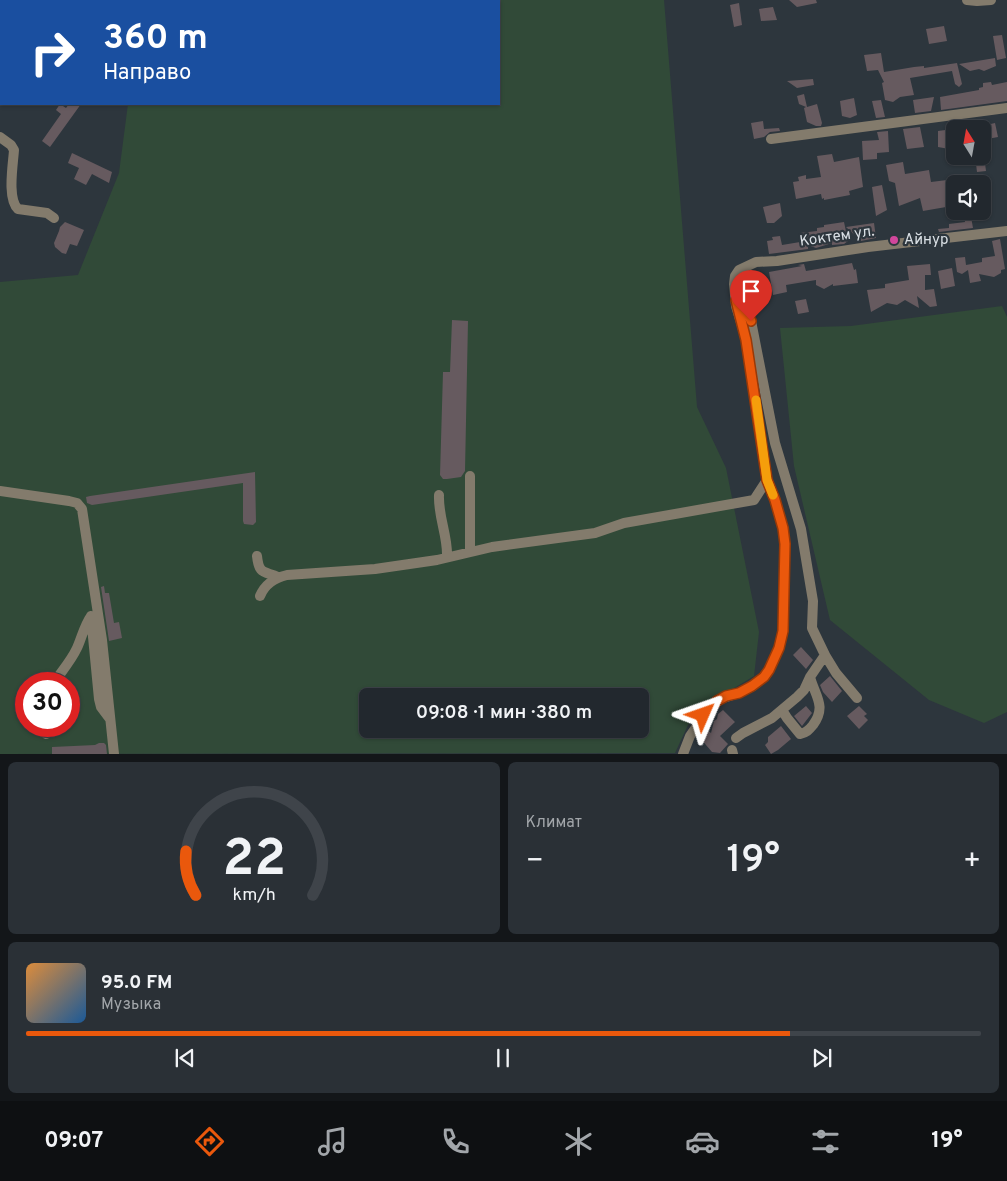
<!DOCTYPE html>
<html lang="ru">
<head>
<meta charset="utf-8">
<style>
  body { margin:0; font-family:Overpass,sans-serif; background:#2a3036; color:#f1f3f6; height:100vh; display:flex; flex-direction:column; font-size:19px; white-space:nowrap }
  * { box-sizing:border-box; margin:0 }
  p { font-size:16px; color:#a2a6aa }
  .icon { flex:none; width:28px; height:28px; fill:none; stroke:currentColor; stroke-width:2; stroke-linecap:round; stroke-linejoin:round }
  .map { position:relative; height:754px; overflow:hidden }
  .details { display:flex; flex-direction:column; gap:8px; padding:8px; background:#131619; flex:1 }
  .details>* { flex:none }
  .hud { position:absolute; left:0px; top:0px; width:500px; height:105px; box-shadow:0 1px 4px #0004,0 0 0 1px #3f444a; background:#1a4fa0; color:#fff; overflow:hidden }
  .needle { width:32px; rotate:349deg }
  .tools { position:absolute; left:946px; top:120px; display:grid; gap:10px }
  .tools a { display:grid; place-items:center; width:45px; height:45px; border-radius:8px; background:#22282e; box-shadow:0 1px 4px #0004,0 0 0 1px #3f444a; font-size:25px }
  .speed { position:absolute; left:15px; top:672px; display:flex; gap:10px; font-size:25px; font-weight:700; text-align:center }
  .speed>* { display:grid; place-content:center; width:65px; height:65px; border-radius:50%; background:#22282e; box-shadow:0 1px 4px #0004,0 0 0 1px #3f444a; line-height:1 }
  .speed .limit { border:8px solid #d22; background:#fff; color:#111 }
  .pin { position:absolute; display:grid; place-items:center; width:42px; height:42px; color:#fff; margin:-51px -21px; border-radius:50% 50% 50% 0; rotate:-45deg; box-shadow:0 0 5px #0007 }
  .pin .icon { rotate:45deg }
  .me { position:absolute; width:55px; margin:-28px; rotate:47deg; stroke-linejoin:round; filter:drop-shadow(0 0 4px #0008) }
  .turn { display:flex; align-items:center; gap:18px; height:105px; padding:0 20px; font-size:22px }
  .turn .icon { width:65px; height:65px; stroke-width:2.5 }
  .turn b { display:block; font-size:35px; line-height:42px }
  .big { font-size:38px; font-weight:600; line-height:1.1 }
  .details .widget { flex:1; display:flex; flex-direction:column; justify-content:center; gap:8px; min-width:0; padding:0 18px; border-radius:8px; background:#2a3036 }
  .details .dial { align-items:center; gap:0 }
  .dial svg { height:130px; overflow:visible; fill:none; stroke:#3f444a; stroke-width:7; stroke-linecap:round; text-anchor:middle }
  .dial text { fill:#f1f3f6; stroke:none }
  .song { display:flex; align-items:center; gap:15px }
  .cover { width:60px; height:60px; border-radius:8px; background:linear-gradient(135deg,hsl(30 70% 55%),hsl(210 70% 35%)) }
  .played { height:5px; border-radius:2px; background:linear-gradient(90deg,#ea580c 80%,#3f444a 80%) }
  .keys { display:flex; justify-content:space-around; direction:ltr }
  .heat { display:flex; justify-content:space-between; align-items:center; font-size:28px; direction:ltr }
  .details .tiles { flex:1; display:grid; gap:8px; grid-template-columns:1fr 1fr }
  .widget:last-child { grid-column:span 2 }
  .trip { position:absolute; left:359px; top:688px; width:290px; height:50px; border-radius:8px; background:#22282e; box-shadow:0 1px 4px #0004,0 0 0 1px #3f444a; font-weight:600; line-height:50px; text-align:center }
  .dock { display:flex; height:80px; justify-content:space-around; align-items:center; background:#0e1012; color:#a2a6aa }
  .dock .icon { width:35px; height:35px }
  .dock .on { color:#ea580c }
  .dock b { font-size:22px; color:#f1f3f6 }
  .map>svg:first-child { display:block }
  .green { fill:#314a38; fill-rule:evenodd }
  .building { fill:#665a5f }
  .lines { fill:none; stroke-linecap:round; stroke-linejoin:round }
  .minor { stroke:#837b6c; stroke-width:10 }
  .route-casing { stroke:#983908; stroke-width:12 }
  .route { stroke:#ea580c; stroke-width:9 }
  .slow { stroke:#f59e0b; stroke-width:9 }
  .hotel-dot { fill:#d1479c; stroke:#2d363d; stroke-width:2 }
  .labels { text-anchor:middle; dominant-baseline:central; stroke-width:4.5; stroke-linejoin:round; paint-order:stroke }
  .street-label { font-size:15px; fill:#dae0e5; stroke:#2d363d }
  .poi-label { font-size:15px; fill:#dae0e5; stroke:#2d363d; text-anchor:start }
</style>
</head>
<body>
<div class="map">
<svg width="1007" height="754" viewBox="0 0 1007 754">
  <rect width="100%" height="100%" fill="#2d363d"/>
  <path class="green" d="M150,0H664L697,407L726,468L759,632L754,676L706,705L688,725L675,753L0,754V282L78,275L119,173L128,104H499V1H150ZM26,684H69V726H26ZM368,696H640V729H368Z
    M1002,306L1007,317V712L984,723L929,700L830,620L794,466L780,328L851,326Z"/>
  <path class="building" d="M789,0H816L817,3L797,7Z
    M739,3L742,25L734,27L730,5Z
    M773,7L777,20L761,21L759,9Z
    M944,26L947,41L929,44L926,29Z
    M1002,35L1006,58L997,60L993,36Z
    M881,53L884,72L914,67L924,66V68L957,63L962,84L959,87L955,84L952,71L910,78L914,95L900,97L893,102L885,100L882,83L884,82L878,70L867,71L864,55Z
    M995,58L996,66L984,71L979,69L970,71L959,64Z
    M813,79L814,85L797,88L787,81Z
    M991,82L992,85L1007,82V101L941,110L940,97L979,90V88L983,87V83Z
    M804,94L807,107L817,104L822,123L821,126H816L807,122L804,108L806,107L799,104L797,96Z
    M934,97L931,111L915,113L913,100Z
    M854,98L857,115L850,118L842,116L840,101Z
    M881,100L885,117L876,118L872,101Z
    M60,104L66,108L69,104H81L50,147L42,141L61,114L56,110Z
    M763,121L764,129L779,128L780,131L770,132L764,137L754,139L751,123Z
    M995,123L998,137L982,140V126Z
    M920,127L924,147L907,149L903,129Z
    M953,129L955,144L949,149L938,147V131Z
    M888,131L889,152L877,153V159L863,160L862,141L879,140L877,132Z
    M72,153L112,172L109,183L92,174L86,185L74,179L79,168L68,163Z
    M832,154L834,162L859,157L863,187L849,191L850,195L824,200V198L822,199L821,194L796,199L793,182L799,181L798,177L806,175V179L821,177L817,156Z
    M975,156H984L986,171L977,172Z
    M903,162L905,174L929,170L931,182L955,179V198L945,200L946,207L923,211L920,198L899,206L895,183L889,181L886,165Z
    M882,185L887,210L876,216L872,187Z
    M780,203L782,216L774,223H767L763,207Z
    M963,211H970L973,228L939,232L938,229L949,228V224L965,222Z
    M65,222L84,230L77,246L70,244L66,254L62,253L55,247L54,243L59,231L60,227Z
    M844,222L848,241L844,244L832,245V243L816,248L808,245V249L769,254L767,241L773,240L772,237L780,236L782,245L800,242V233L817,231V228L824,227V225Z
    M874,223L876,238L861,241L846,227Z
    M1000,239L1005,269L1001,270V273L994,277L979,274L981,281L970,283L968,270L962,274L957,272L955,258L965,257L966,265L982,262V258L995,256L992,241Z
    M852,263L854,270L856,269L858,283L833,286V284L824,289L816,285V280L786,285L787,292L773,295L769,272L802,266L798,265L804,264L806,271Z
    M930,264L931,275H925V290L934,289L937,306L930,307L917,296L919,308L905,300L897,305L887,303L871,312L867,290L885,288V284L909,280L907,266Z
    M952,268L955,286L941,289L938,271Z
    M806,299L809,312L798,314L795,301Z
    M452,320L468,321L465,471L461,477L447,479H443L440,475L443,372H450Z
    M255,472L256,522L253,525L244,524L243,521V483L92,505L87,503L86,497L90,496Z
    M104,586L105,593H109L114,623L119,622L122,638L109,641L101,587Z
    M801,647L813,660L806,669L793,655Z
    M830,676L842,691L832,702L823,692L820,685Z
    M806,706L812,713L802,726L794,716Z
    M859,706L867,714L864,716L868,720L859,729L847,716Z
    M723,710L735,722L720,736L728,744L720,753L712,752L700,738V735L706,729L711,733L714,721L717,719L718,714Z
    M781,726L791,739L778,750L771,754L765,745L768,742V737Z
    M99,743H104L106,745L107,754H52V747L95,745Z"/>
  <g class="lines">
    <path class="minor" d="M967,0L977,1L991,0
      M0,137L11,145L14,150C13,165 7,199 18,209L47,213L54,218
      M771,139L1007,108
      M736,300L746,310L751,321L775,443L801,529L813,601L812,628L825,655L810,677L804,690L797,697L772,718L743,733L736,738
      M0,491L69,501L77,503L82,509L102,640L114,754
      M439,495C438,517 448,536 447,557
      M470,552V476
      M257,556C259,575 264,571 278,577
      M260,596C265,584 274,578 287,575L375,569L437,560L492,547L595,533L624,523L754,500L767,480
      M91,616L99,699L101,707L110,719
      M825,655L836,673L857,698
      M53,684C61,672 71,661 77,648C82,637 84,626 91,616
      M782,710L787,718L800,734C806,733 809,730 813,725C827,706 815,696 810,677
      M46,734L47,726
      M732,750L733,754
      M683,754L690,736L710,707L723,698L739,693L753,686L764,677L769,670L779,648L783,631L785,544L783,528L775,500L767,480L746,339L736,306L734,284L735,276L739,270L756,262L777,261L868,247L1007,231"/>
  </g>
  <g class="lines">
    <g class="route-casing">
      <path id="route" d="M703,715L717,701L726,696L739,693L752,686L764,677L769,670L779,648L783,631L785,544L783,528L775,500L767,480L746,340L736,300L746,310L751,321"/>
    </g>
    <use href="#route" class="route"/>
    <path class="slow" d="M756,400L767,480L773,495"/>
  </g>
  <circle class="hotel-dot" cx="894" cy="240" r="5"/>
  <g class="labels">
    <g class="street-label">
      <text transform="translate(837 237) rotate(-8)">Коктем ул.</text>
    </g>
    <g class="poi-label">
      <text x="904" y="240">Айнур</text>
    </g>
  </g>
</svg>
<div class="tools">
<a><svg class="needle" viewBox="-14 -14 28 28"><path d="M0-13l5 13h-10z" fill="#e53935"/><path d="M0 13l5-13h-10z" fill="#a2a6aa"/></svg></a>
<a><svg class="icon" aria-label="sound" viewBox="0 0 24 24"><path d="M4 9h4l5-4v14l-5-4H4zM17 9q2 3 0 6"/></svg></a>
</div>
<div class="speed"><div class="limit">30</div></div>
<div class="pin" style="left:751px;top:321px;background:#d93025"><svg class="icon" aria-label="arrive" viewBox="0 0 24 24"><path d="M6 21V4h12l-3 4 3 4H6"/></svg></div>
<svg class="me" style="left:703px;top:715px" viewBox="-20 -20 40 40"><path d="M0-17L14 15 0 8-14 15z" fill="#ea580c" stroke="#fff" stroke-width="4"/></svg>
<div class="trip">09:08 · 1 мин · 380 m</div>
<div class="hud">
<div class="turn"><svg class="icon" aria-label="right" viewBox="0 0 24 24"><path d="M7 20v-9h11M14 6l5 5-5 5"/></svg><div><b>360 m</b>Направо</div></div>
</div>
</div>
<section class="details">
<div class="tiles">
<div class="widget dial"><svg viewBox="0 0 100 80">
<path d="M14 69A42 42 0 1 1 86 69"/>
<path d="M14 69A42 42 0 0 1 8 42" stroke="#ea580c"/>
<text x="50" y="56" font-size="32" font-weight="700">22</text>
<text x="50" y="72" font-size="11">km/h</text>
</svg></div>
<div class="widget"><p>Климат</p>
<div class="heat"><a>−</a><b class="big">19°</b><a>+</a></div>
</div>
<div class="widget">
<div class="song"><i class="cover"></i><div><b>95.0 FM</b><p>Музыка</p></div></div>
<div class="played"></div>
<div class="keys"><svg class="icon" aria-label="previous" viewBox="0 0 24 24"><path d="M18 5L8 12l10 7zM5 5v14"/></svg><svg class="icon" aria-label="pause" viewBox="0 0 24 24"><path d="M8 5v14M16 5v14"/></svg><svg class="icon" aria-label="next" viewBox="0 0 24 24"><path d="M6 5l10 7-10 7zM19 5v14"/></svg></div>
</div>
</div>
</section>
<nav class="dock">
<b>09:07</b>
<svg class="icon on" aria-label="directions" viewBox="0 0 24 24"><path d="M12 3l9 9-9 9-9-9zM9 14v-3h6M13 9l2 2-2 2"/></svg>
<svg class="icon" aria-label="music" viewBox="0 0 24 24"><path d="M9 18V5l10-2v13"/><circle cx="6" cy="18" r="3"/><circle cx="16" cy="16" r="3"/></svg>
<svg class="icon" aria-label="phone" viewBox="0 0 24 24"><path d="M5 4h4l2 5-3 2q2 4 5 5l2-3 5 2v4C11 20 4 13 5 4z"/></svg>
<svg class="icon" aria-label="climate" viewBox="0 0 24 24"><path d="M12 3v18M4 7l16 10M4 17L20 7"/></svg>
<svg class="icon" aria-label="car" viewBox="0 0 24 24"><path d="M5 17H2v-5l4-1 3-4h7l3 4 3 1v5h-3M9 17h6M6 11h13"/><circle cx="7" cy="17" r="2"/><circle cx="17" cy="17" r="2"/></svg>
<svg class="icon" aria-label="filters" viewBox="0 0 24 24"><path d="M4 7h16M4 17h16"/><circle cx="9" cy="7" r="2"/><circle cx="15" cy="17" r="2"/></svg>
<b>19°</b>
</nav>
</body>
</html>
